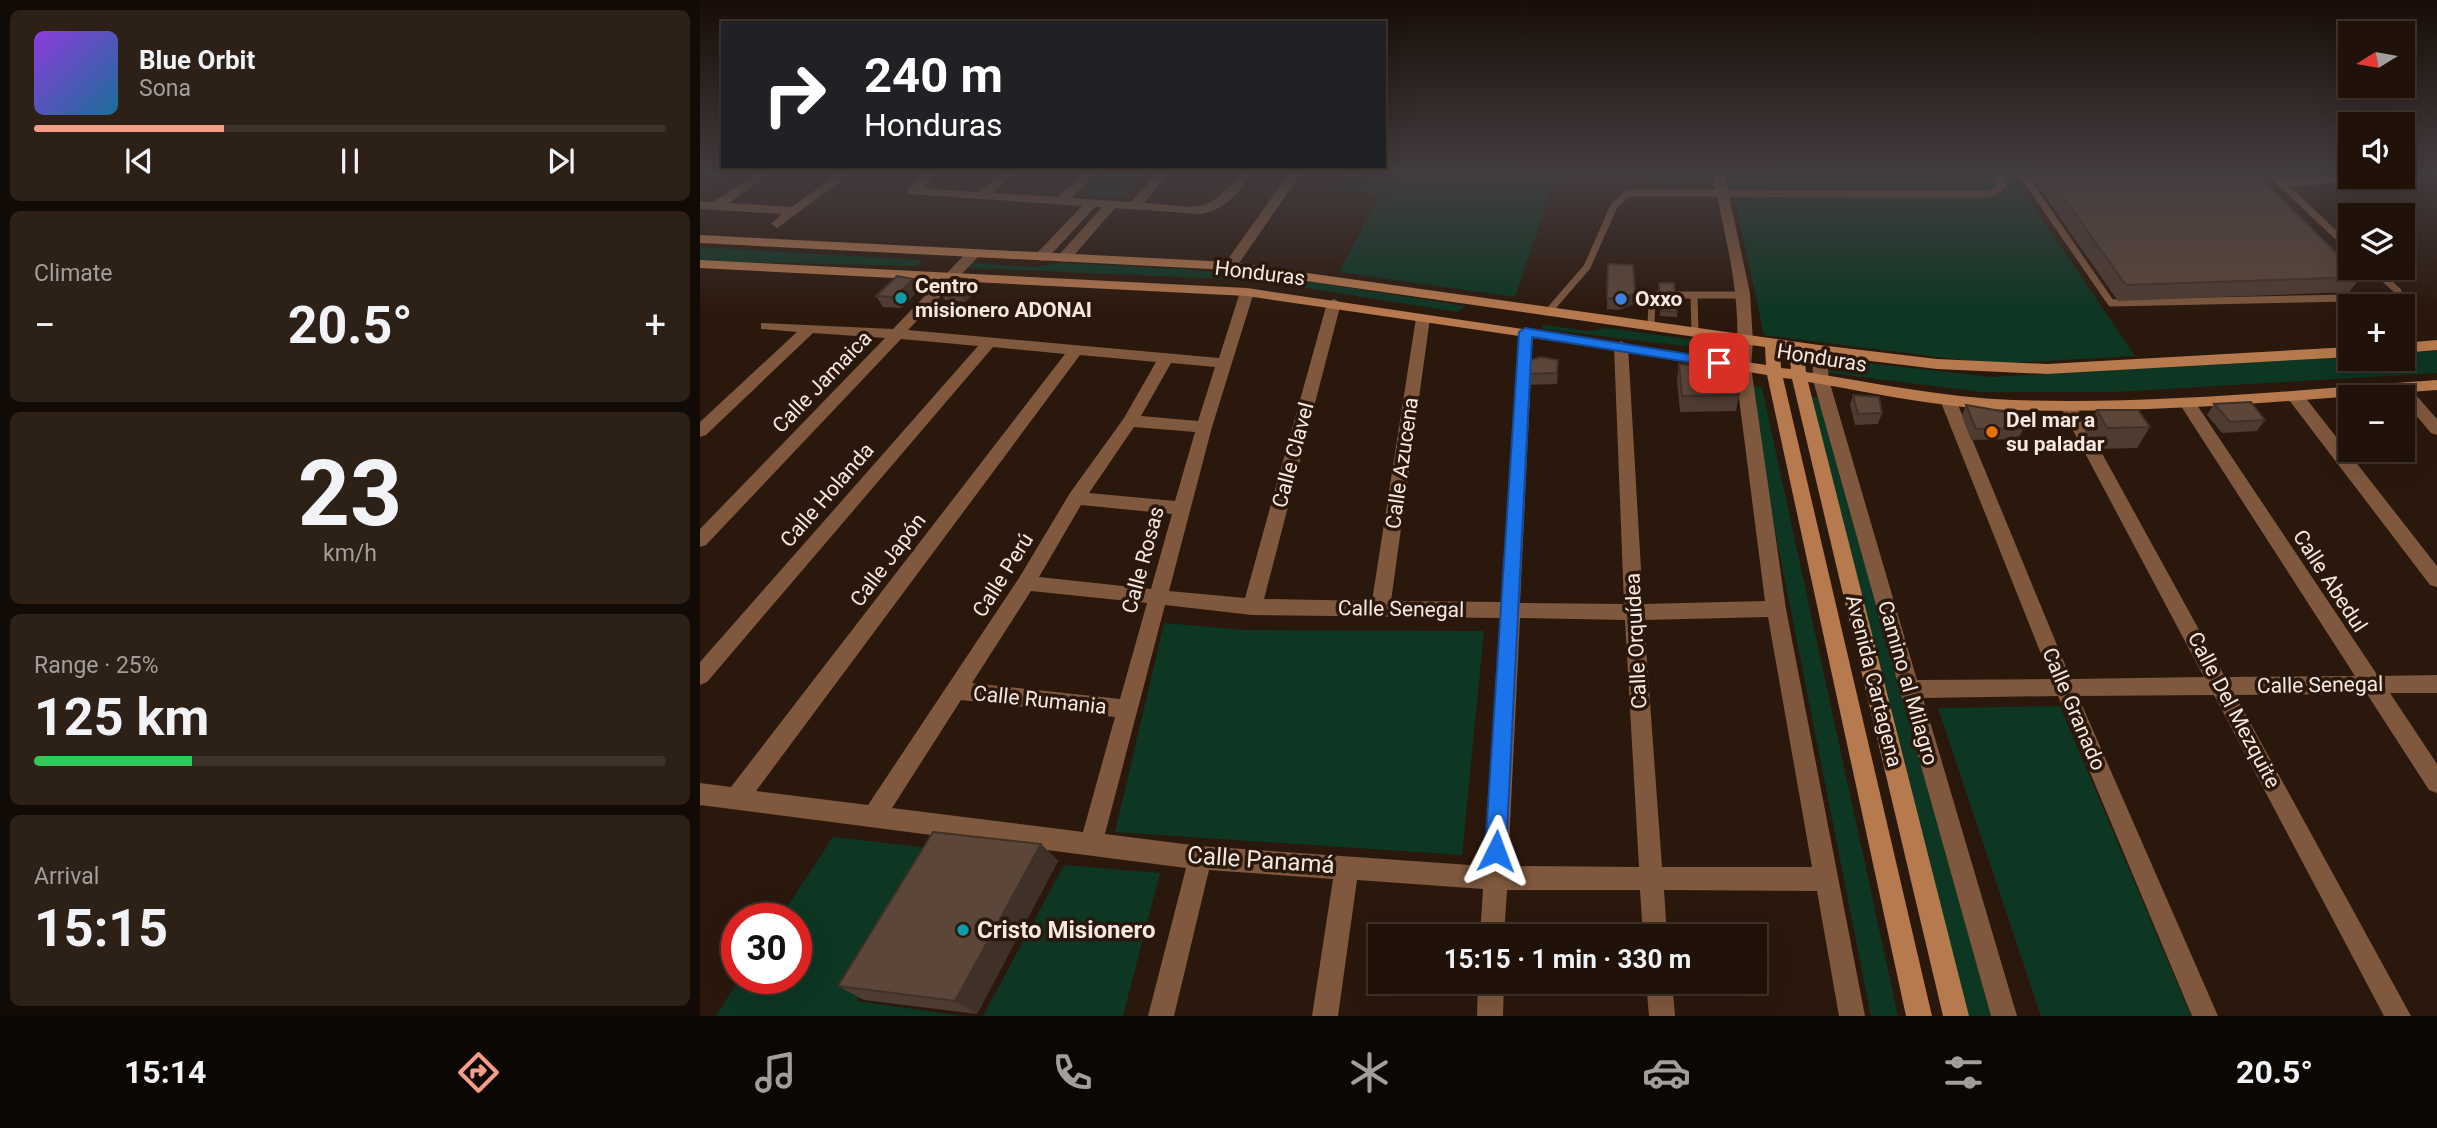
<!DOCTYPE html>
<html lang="en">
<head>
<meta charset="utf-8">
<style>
  body { margin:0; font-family:Roboto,sans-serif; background:#2d2017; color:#f1f3f6; height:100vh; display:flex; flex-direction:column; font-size:26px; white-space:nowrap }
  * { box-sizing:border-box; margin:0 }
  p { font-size:23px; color:#a29e9c }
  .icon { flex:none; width:38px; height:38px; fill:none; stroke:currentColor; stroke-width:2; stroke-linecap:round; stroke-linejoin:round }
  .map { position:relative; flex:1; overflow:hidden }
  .sheet { display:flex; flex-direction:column; gap:10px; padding:10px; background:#120a05; width:700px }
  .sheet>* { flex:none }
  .banner { position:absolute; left:21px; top:21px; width:665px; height:147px; border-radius:0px; box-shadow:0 7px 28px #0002,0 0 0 2px #3d322a; background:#202124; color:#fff; overflow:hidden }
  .needle { width:46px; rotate:259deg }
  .tools { position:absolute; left:1638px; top:21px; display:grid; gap:14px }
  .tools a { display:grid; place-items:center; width:77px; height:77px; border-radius:0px; background:#201209; box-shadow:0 7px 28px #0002,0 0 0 2px #3d322a; font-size:35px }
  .speed { position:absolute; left:21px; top:903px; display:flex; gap:14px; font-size:35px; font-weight:700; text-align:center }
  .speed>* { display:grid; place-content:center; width:91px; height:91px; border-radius:50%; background:#201209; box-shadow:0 7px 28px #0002,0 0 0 2px #3d322a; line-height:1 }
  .speed .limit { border:10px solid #d22; background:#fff; color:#111 }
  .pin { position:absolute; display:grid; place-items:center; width:60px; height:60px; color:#fff; margin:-30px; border-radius:14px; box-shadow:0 4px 10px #0006 }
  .me { position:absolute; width:77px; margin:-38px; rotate:3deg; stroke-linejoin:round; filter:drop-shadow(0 0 5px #0008) }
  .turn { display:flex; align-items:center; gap:24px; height:147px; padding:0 28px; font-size:32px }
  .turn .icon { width:91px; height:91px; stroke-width:2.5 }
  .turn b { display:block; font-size:49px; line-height:60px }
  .big { font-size:52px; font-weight:700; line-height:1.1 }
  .sheet .tile { flex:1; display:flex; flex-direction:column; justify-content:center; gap:10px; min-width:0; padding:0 24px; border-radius:10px; background:#2d2017 }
  .sheet .dial { align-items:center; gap:0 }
  .dial b { font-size:91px; line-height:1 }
  .song { display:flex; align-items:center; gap:21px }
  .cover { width:84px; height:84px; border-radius:10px; background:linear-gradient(135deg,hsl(270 70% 55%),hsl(200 70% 35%)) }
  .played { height:7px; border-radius:4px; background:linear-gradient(90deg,#f49e88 30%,#3d322a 30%) }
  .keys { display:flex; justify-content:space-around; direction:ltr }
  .heat { display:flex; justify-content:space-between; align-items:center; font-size:38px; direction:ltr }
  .charge { height:10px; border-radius:5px; background:linear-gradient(90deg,#34c759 25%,#3d322a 0) }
  .trip { position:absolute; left:668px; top:924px; width:399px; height:70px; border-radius:0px; background:#201209; box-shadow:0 7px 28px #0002,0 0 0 2px #3d322a; font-weight:700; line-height:70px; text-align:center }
  .dock { display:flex; height:112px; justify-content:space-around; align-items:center; background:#0d0704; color:#a29e9c }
  .dock .icon { width:49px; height:49px }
  .dock .current { color:#f49e88 }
  .dock b { font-size:32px; color:#f1f3f6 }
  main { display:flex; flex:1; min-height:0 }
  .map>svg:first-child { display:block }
  .green { fill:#0d3623 }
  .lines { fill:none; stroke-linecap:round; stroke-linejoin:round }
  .lane { stroke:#7f583e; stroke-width:7 }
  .street { fill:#7f583e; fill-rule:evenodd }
  .secondary { fill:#b7794e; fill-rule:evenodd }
  .wall { fill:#4f3c31 }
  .shaded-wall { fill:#403128 }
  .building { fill:#5c4639; stroke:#403128; stroke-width:2 }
  .route { fill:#1a73e8; stroke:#114b97; stroke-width:2 }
  .culture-dot { fill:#0f9aa8; stroke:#2b180c; stroke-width:2.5 }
  .shop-dot { fill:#3f7fe0; stroke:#2b180c; stroke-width:2.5 }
  .food-dot { fill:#e8710a; stroke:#2b180c; stroke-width:2.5 }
  .labels { text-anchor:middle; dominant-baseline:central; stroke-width:7; stroke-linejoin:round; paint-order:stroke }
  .street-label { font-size:21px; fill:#f6e8e0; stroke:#2b180c }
  .poi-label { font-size:21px; font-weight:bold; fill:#f6e8e0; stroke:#2b180c; text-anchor:start }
  .near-street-label { font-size:24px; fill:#f6e8e0; stroke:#2b180c }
  .near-poi-label { font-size:24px; font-weight:bold; fill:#f6e8e0; stroke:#2b180c; text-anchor:start }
</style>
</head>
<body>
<main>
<section class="sheet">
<div class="tile">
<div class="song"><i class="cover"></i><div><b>Blue Orbit</b><p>Sona</p></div></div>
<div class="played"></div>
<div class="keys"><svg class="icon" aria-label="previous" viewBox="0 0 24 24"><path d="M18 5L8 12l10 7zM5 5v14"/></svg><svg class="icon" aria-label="pause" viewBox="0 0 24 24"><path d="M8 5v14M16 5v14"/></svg><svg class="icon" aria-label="next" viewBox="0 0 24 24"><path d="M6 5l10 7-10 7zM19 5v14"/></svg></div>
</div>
<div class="tile"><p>Climate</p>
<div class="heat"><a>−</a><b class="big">20.5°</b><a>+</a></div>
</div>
<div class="tile dial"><b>23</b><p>km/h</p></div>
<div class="tile"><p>Range · 25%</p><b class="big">125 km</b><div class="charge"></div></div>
<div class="tile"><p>Arrival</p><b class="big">15:15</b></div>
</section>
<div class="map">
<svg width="1737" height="1016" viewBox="0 0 1737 1016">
  <rect width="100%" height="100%" fill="#2b180c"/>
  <path class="green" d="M405,172H447L422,198L382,195Z
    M648,172H1005L1007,184L959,186L956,174L869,172L853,184L815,297L639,272L680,194L639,191Z
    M1029,172H1310L1435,356L1294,364L1064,335Z
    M0,247L222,260L217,266L0,261Z
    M273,263L335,267L359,263L481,269L593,279L766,306L757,312L607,288L504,278L268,268Z
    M843,325L890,331L906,328L1025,344V351L842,329Z
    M1737,351V373L1416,392H1281L1123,372L1124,358L1291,377L1650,357L1703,359V353Z
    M1046,384L1062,388L1198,1016H1171Z
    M1107,395L1119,399L1291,1016H1264Z
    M464,623L545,630L784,631L762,855L415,832Z
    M1360,706L1491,1016H1341L1238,708Z
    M133,837L248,850L157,1001L262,1016H16L40,978H96V919H79Z
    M364,865L460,873L423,1016H283Z"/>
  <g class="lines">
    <path class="lane" d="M1321,172L1411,303L1697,297L1698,291L1672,268
      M1569,172L1650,248
      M1581,184L1659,177
      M974,295H1046
      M994,295L995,332
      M848,312L887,267L914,206L928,193L1286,194L1295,192L1303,184L1295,172
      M951,326L952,298L959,294"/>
    <path class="street" d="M58,172H72L29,203L92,207L140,172H153L77,228L71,224L82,214L0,209V201L13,202Z
      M226,172H239L222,188L279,192L303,172H316L293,193L358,197L384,172H397L371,198L431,202L458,172H470L444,203C498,206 505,218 541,172H553C538,192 527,210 500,214L415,208L369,261L364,262L357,258L359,255L402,207H395L346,260L341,261L334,257L336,254L382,206L208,194V188Z
      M590,172H602L535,269H525L523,266Z
      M1012,172H1024L1050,293L1053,342L1051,367L1086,609L1165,1016H1139L1117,891L964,890L967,936H943L940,890H807L804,936H780L783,889L657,880L638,1016H612L633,879L509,870L474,1016H448L486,868L0,805V783L31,787L365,354L293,347L7,682L0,685V662L278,346L201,339L6,545L0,547V529L185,338L113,333L6,435L0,437V422L97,332L61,329V323L193,329L269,250L274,249L281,253L279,256L208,330L519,358L540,292L547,288L554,292L512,427L469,591L545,598L627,303L634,299L641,303L564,599L672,601L716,318L723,314L730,318L691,601L801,602L819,332L826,327L833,332L820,603L924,604L914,346L921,341L928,346L943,604L1065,601L1035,367C1044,300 1025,238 1012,172ZM380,355L456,362L424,418L370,493L319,578L168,805L56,791ZM471,363L515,367L498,421L441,416ZM434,427L495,432L475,501L389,493ZM381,505L472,514L451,589L339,577ZM331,591L447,603L420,699L272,683ZM465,605L552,615L800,618L784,866L500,846L405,834ZM1068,617L1112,867H962L944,620ZM820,618L925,620L939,867L808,866ZM261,700L415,717L383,832L192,808Z
      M1119,345L1126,350L1129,380L1217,680L1351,679L1240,400L1248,395L1256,400L1371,679L1504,677L1360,406L1368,401L1376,406L1525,677L1655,676L1479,403L1487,398L1493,399L1678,676L1737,675V693H1690L1737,764V793L1729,790L1667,694L1535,695L1711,1016H1684L1514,695L1378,696L1518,1016H1492L1358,696L1223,698L1317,1016H1291L1113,380L1112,350Z
      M1701,383L1706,384L1737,419V435L1731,433L1696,392L1693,388Z
      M1595,391L1601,392L1737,566V587L1730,585L1589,400L1587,396Z
      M778,982H804L803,1016H777Z
      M946,982H972L975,1016H949Z"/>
    <path class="secondary" d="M0,235L530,262L1119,345L1237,359L1347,364L1650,347V357L1347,374L1237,369L1104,353L1106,372C1174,383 1243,397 1312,400C1453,405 1596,390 1737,380V390C1596,400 1455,414 1313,410C1244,409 1176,393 1108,382L1269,1016H1243L1092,379L1083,378L1232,1016H1206L1067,375L921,351L547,296L0,268V260L547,288L1066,365L1065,347L530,270L0,243ZM1080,349L1089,350L1091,369L1081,368Z
      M1737,340V350L1703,353V343Z"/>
  </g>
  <path class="wall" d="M1328,172H1554L1661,277L1649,292L1418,301Z
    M908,264L935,293L934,304L919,310L907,309Z
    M213,279L219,290L201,308L183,307L176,296Z
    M271,280L277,290L265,302L245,300L238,289Z
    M959,283L977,312V317L960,316Z
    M979,364L1039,395L1036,411L980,412L977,380Z
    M858,371L857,384L823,385V374Z
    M1153,395L1182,413L1178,424L1155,425L1150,405Z
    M1514,404L1565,420L1557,431L1522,433L1507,415Z
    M1266,405L1324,428L1318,439L1271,440L1262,416Z
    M1397,410L1450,427L1437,448L1395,449L1385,432Z
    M341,844L358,861L277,1014L164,1000L138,986Z"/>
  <path class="shaded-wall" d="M213,279L219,290L201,308L195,297Z
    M271,280L277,290L265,302L259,291Z
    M935,293L934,304L919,310L920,299Z
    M341,844L358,861L277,1014L255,1001Z"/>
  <path class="building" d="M1345,172H1554L1650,266V268L1661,277L1426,285Z
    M908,264L933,265L935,293L920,299L907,298Z
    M197,276L213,279L195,297L176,296Z
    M252,277L271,280L259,291L238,289Z
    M959,283H974L977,312L961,311Z
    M840,357L858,360L857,373L823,374V363Z
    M979,364L1031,369L1039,395L982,396Z
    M1153,395L1179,397L1182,413L1158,414Z
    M1551,402L1565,420L1530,422L1514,404Z
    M1266,405L1318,414L1324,428L1276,429Z
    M1397,410H1438L1450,427L1407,428Z
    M233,832L341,844L255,1001L138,986Z"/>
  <linearGradient id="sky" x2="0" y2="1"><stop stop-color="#180d07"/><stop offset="0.55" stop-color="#443d40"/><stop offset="1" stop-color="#443d40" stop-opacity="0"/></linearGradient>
  <rect width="1737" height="314" fill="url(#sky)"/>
  <path class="route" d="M825,328L1019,359L1026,363L1019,367L832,337L806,851L803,859L796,862L788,859L785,851L819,332Z"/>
  <g class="culture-dot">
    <circle cx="201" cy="298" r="7"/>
    <circle cx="263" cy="930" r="7"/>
  </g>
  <circle class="shop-dot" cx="921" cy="299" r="7"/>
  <circle class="food-dot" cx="1292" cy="432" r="7"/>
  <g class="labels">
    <g class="street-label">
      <text transform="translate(560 273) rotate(7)">Honduras</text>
      <text transform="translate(1122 358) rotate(9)">Honduras</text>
      <text transform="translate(122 382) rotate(-46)">Calle Jamaica</text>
      <text transform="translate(593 455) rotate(-75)">Calle Clavel</text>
      <text transform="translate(702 463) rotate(-82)">Calle Azucena</text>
      <text transform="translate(127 495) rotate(-49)">Calle Holanda</text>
      <text transform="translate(188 560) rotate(-53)">Calle Japón</text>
      <text transform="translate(443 560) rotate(-75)">Calle Rosas</text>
      <text transform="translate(303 575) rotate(-58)">Calle Perú</text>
      <text transform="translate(1630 581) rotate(57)">Calle Abedul</text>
      <text transform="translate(701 609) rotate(1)">Calle Senegal</text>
      <text transform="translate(936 641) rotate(-93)">Calle Orquídea</text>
      <text transform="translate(1174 681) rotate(76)">Avenida Cartagena</text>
      <text transform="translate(1208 683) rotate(74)">Camino al Milagro</text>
      <text transform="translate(1620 685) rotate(-1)">Calle Senegal</text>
      <text transform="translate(340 700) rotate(6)">Calle Rumania</text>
      <text transform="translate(1374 709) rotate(67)">Calle Granado</text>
      <text transform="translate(1534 710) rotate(62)">Calle Del Mezquite</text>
    </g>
    <g class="poi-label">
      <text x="215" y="286">Centro<tspan x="215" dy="24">misionero ADONAI</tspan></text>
      <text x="935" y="299">Oxxo</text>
      <text x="1306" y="420">Del mar a<tspan x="1306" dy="24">su paladar</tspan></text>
    </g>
    <g class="near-street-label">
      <text transform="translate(561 860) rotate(4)">Calle Panamá</text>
    </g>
    <g class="near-poi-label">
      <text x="277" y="930">Cristo Misionero</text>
    </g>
  </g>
</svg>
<div class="tools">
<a><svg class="needle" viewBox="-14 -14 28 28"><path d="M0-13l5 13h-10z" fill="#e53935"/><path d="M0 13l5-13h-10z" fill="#a29e9c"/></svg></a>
<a><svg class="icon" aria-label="sound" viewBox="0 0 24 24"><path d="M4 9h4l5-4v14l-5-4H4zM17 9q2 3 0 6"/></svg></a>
<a><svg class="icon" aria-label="layers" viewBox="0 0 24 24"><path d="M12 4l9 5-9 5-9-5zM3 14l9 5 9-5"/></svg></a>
<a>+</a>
<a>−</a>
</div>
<div class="speed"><div class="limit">30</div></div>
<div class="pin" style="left:1019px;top:363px;background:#d93025"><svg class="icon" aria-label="arrive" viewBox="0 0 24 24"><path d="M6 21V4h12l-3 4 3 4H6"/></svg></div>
<svg class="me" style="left:796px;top:851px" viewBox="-20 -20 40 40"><path d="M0-17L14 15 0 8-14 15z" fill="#1a73e8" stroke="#fff" stroke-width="4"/></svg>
<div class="trip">15:15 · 1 min · 330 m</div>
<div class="banner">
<div class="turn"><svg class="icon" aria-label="right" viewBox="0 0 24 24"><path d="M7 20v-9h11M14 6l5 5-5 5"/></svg><div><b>240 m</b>Honduras</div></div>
</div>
</div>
</main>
<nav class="dock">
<b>15:14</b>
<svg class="icon current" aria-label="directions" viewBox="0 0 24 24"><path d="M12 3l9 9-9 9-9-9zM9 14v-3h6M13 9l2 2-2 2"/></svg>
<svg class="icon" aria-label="music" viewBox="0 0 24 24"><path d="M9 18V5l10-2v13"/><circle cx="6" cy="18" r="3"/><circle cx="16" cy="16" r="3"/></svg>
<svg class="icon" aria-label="phone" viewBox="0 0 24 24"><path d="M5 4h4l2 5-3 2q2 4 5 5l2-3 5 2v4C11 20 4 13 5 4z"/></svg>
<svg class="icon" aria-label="climate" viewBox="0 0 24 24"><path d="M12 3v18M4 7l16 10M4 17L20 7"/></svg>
<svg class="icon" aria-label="car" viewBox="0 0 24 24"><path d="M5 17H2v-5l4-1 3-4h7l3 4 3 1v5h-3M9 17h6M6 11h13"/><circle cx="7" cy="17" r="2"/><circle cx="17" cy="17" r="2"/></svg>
<svg class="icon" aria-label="filters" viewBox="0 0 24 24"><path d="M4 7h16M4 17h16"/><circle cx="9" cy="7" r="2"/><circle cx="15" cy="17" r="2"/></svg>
<b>20.5°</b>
</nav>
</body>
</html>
